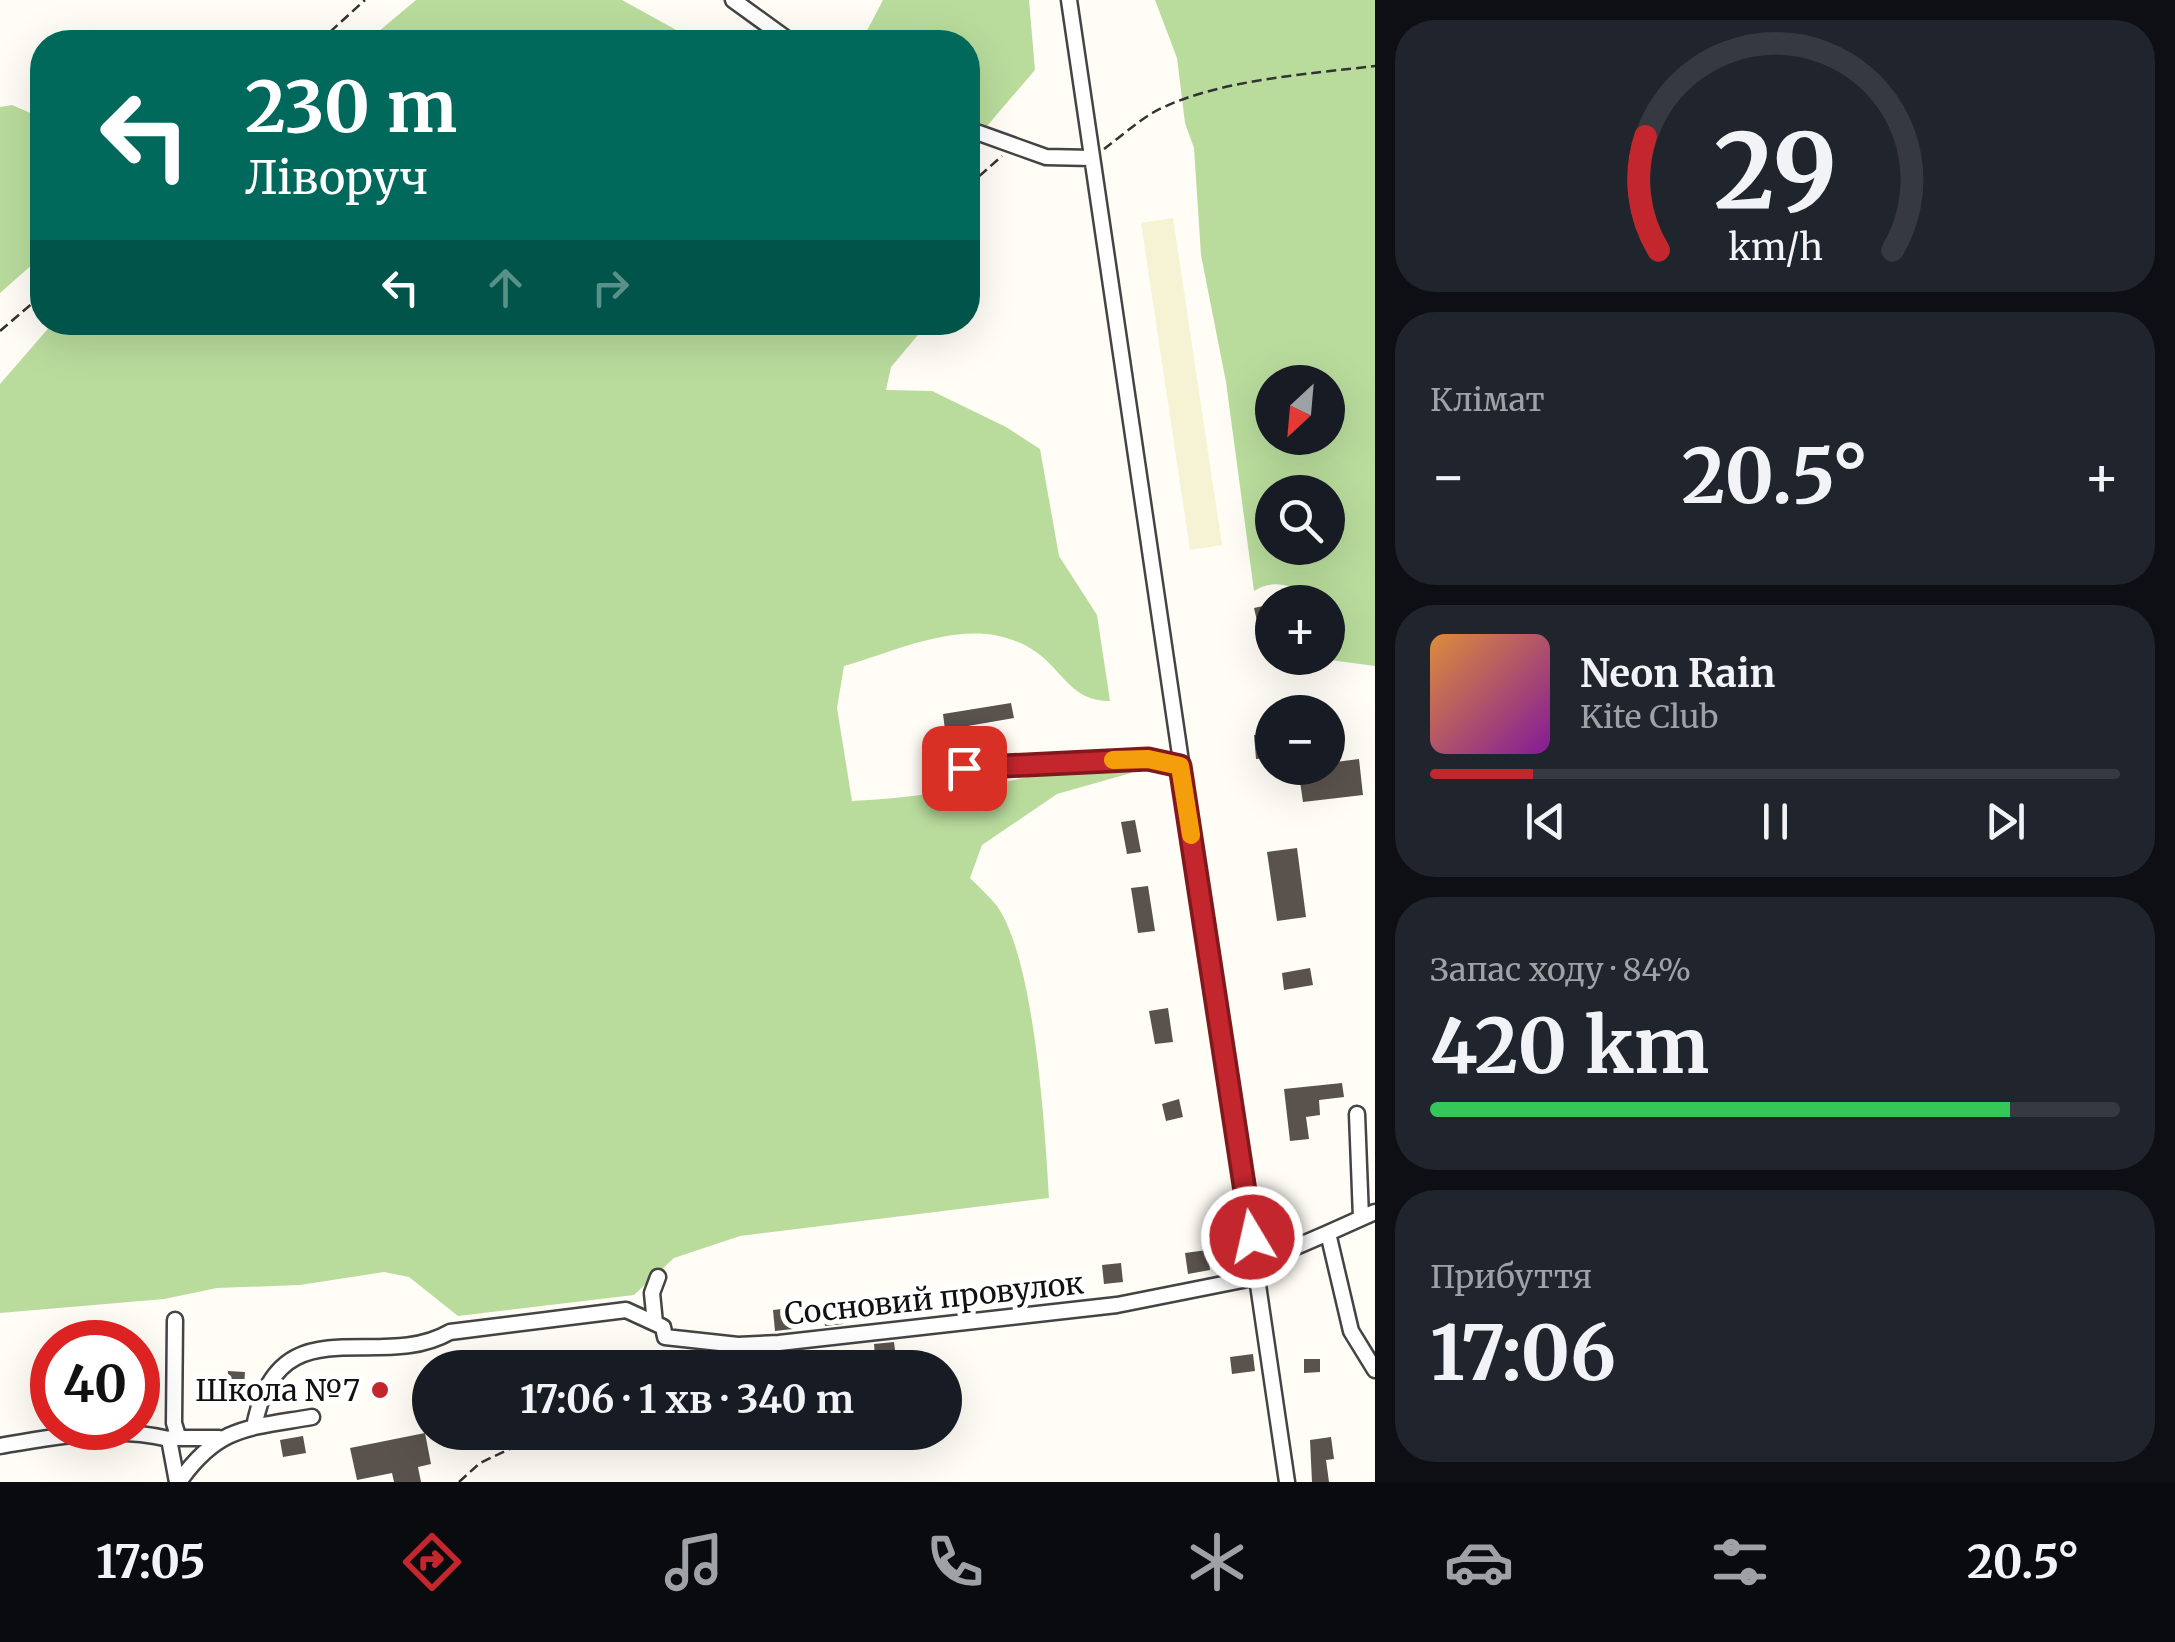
<!DOCTYPE html>
<html lang="uk">
<head>
<meta charset="utf-8">
<style>
  body { margin:0; font-family:Merriweather,serif; background:#20242c; color:#f1f3f6; height:100vh; display:flex; flex-direction:column; font-size:38px; white-space:nowrap }
  * { box-sizing:border-box; margin:0 }
  p { font-size:32px; color:#9ea1a6 }
  .icon { flex:none; width:55px; height:55px; fill:none; stroke:currentColor; stroke-width:2; stroke-linecap:round; stroke-linejoin:round }
  .map { position:relative; flex:1; overflow:hidden }
  .sheet { display:flex; flex-direction:column; gap:20px; padding:20px; background:#0d0f14; width:800px }
  .sheet>* { flex:none }
  .hud { position:absolute; left:30px; top:30px; width:950px; height:305px; border-radius:40px; box-shadow:0 10px 40px #0002; background:#00695c; color:#fff; overflow:hidden }
  .needle { width:65px; rotate:206deg }
  .controls { position:absolute; left:1255px; top:365px; display:grid; gap:20px }
  .controls a { display:grid; place-items:center; width:90px; height:90px; border-radius:50%; background:#171b24; box-shadow:0 10px 40px #0002; font-size:50px }
  .speed { position:absolute; left:30px; top:1320px; display:flex; gap:20px; font-size:50px; font-weight:700; text-align:center }
  .speed>* { display:grid; place-content:center; width:130px; height:130px; border-radius:50%; background:#171b24; box-shadow:0 10px 40px #0002; line-height:1 }
  .speed .limit { border:15px solid #d22; background:#fff; color:#111 }
  .pin { position:absolute; display:grid; place-items:center; width:85px; height:85px; color:#fff; margin:-42px; border-radius:20px; box-shadow:0 5px 15px #0006 }
  .me { position:absolute; width:110px; margin:-55px; rotate:351deg; stroke-linejoin:round; filter:drop-shadow(0 0 8px #0008) }
  .turn { display:flex; align-items:center; gap:35px; height:210px; padding:0 50px; font-size:45px }
  .turn .icon { width:130px; height:130px; stroke-width:2.5 }
  .turn b { display:block; font-size:70px; line-height:85px }
  .lanes { display:flex; align-items:center; height:95px; padding:0 50px; background:#0003; justify-content:center; gap:50px; direction:ltr }
  .lanes .off { opacity:.35 }
  .big { font-size:75px; font-weight:700; line-height:1.1 }
  .sheet .widget { flex:1; display:flex; flex-direction:column; justify-content:center; gap:15px; min-width:0; padding:0 35px; border-radius:40px; background:#20242c }
  .sheet .dial { align-items:center; gap:0 }
  .dial svg { height:260px; overflow:visible; fill:none; stroke:#363941; stroke-width:7; stroke-linecap:round; text-anchor:middle }
  .dial text { fill:#f1f3f6; stroke:none }
  .song { display:flex; align-items:center; gap:30px }
  .cover { width:120px; height:120px; border-radius:15px; background:linear-gradient(135deg,hsl(30 70% 55%),hsl(290 70% 35%)) }
  .played { height:10px; border-radius:5px; background:linear-gradient(90deg,#c4262e 15%,#363941 15%) }
  .keys { display:flex; justify-content:space-around; direction:ltr }
  .heat { display:flex; justify-content:space-between; align-items:center; font-size:55px; direction:ltr }
  .charge { height:15px; border-radius:8px; background:linear-gradient(90deg,#34c759 84%,#363941 0) }
  .trip { position:absolute; left:412px; top:1350px; width:550px; height:100px; border-radius:50px; background:#171b24; box-shadow:0 10px 40px #0002; font-weight:700; line-height:100px; text-align:center }
  .tab-bar { display:flex; height:160px; justify-content:space-around; align-items:center; background:#090b0e; color:#9ea1a6 }
  .tab-bar .icon { width:70px; height:70px }
  .tab-bar .on { color:#c4262e }
  .tab-bar b { font-size:45px; color:#f1f3f6 }
  main { display:flex; flex:1; min-height:0 }
  .map>svg:first-child { display:block }
  .farmland { fill:#f6f3d4 }
  .forest { fill:#b9dc9c; fill-rule:evenodd }
  .building { fill:#5a524d }
  .lines { fill:none; stroke-linecap:round; stroke-linejoin:round }
  .minor-casing { stroke:#444; stroke-width:19 }
  .path { stroke:#333; stroke-width:2.5; stroke-dasharray:10 5; stroke-linecap:butt }
  .minor { stroke:#fff; stroke-width:14 }
  .route-casing { stroke:#7f191e; stroke-width:25 }
  .route { stroke:#c4262e; stroke-width:18 }
  .slow { stroke:#f59e0b; stroke-width:18 }
  .poi-dot { fill:#c4262e; stroke:#fff; stroke-width:4 }
  .labels { text-anchor:middle; dominant-baseline:central; stroke-width:10; stroke-linejoin:round; paint-order:stroke }
  .street-label { font-size:30px; fill:#111; stroke:#fff }
  .poi-label { font-size:30px; fill:#111; stroke:#fff; text-anchor:end }
</style>
</head>
<body>
<main>
<div class="map">
<svg width="1375" height="1482" viewBox="0 0 1375 1482">
  <rect width="100%" height="100%" fill="#fffdf5"/>
  <path class="farmland" d="M1173,218L1222,545L1190,550L1141,223Z"/>
  <path class="forest" d="M416,0H622L698,42H366Z
    M883,0H1029L1035,70L987,126L968,117V42H861Z
    M1155,0H1375V666L1330,660L1300,663L1302,658H1328V602H1310L1309,595C1290,585 1273,579 1254,591L1226,382L1201,255L1194,148L1185,123L1177,58ZM1328,382V438H1272V382ZM1328,492V548H1272V492Z
    M12,105L42,118V256L0,293V107Z
    M53,323H928L891,367L886,390L932,391L1006,427L1040,449L1059,556L1097,615L1110,701C1071,701 1064,672 1036,652C977,611 906,648 844,666L837,708L852,801C917,797 981,789 1044,773C1074,765 1101,756 1134,752L1131,773L1057,794L982,845L970,878C979,887 989,896 997,906C1035,960 1045,1130 1049,1198L740,1236L674,1258L634,1295L458,1316L409,1277L384,1272L300,1285L217,1288L164,1299L0,1313V384Z"/>
  <path class="building" d="M1272,604V640L1262,642L1254,608Z
    M1011,703L1014,718L945,730L943,714Z
    M1272,734V758L1256,759L1254,735Z
    M1359,759L1363,795L1303,802L1298,768H1328V763Z
    M1135,820L1141,852L1127,854L1121,822Z
    M1297,848L1306,917L1277,921L1267,852Z
    M1148,886L1155,931L1138,933L1131,888Z
    M1310,968L1313,985L1284,990L1282,973Z
    M1168,1008L1173,1042L1155,1044L1149,1011Z
    M1342,1083L1344,1097L1319,1100L1320,1115L1306,1117L1309,1139L1290,1141L1284,1089Z
    M1179,1099L1183,1117L1166,1121L1162,1104Z
    M1207,1250L1210,1270L1188,1274L1185,1253Z
    M1121,1263L1123,1282L1104,1284L1102,1265Z
    M1045,1277L1048,1299L1033,1301L1030,1278Z
    M918,1294L921,1312L904,1315L900,1297Z
    M840,1303L843,1324L825,1326L822,1305Z
    M790,1308L793,1329L775,1331L773,1310Z
    M894,1342L897,1366L876,1368L874,1344Z
    M813,1352L816,1368H801L799,1355Z
    M1253,1354L1255,1371L1232,1374L1230,1357Z
    M776,1356L778,1368H744L743,1361Z
    M1304,1359H1320V1372L1304,1373Z
    M228,1371L245,1372L244,1387L228,1386Z
    M425,1433L431,1464L418,1467L421,1482H394L392,1473L357,1480L350,1448Z
    M303,1436L306,1453L283,1457L280,1440Z
    M1331,1437L1334,1459L1326,1460L1329,1482H1312L1310,1440Z"/>
  <g class="lines">
    <g class="minor-casing">
      <path id="minor" d="M733,0L791,42
        M1069,0L1287,1482
        M968,129L1046,157L1092,158
        M964,768L1148,759L1180,766
        M1357,1114L1361,1218
        M1328,1233L1375,1212
        M175,1320L174,1423L178,1436
        M655,1323L652,1293L658,1277
        M254,1427C278,1301 377,1374 450,1332L626,1310L663,1327L665,1337L738,1345L779,1343L1117,1305L1258,1277L1277,1255L1328,1233L1351,1331L1375,1370
        M171,1438H219
        M0,1446C57,1436 112,1425 169,1439L177,1482
        M179,1482C218,1426 248,1428 312,1417"/>
    </g>
    <path class="path" d="M319,42L365,0
      M1104,149C1120,137 1137,122 1154,112C1213,80 1309,74 1375,66
      M968,186L1002,156
      M0,331L42,295
      M459,1482L480,1463L545,1432"/>
    <use href="#minor" class="minor"/>
  </g>
  <g class="lines">
    <g class="route-casing">
      <path id="route" d="M964,768L1148,759L1180,766L1252,1237"/>
    </g>
    <use href="#route" class="route"/>
    <path class="slow" d="M1113,760L1148,759L1180,766L1191,835"/>
  </g>
  <circle class="poi-dot" cx="380" cy="1390" r="10"/>
  <g class="labels">
    <g class="street-label">
      <text transform="translate(934 1298) rotate(-6)">Сосновий провулок</text>
    </g>
    <g class="poi-label">
      <text x="360" y="1390">Школа №7</text>
    </g>
  </g>
</svg>
<div class="controls">
<a><svg class="needle" viewBox="-14 -14 28 28"><path d="M0-13l5 13h-10z" fill="#e53935"/><path d="M0 13l5-13h-10z" fill="#9ea1a6"/></svg></a>
<a><svg class="icon" aria-label="search" viewBox="0 0 24 24"><circle cx="10" cy="10" r="6"/><path d="M15 15l6 6"/></svg></a>
<a>+</a>
<a>−</a>
</div>
<div class="speed"><div class="limit">40</div></div>
<div class="pin" style="left:964px;top:768px;background:#d93025"><svg class="icon" aria-label="arrive" viewBox="0 0 24 24"><path d="M6 21V4h12l-3 4 3 4H6"/></svg></div>
<svg class="me" style="left:1252px;top:1237px" viewBox="-20 -20 40 40"><circle r="17" fill="#c4262e" stroke="#fff" stroke-width="3"/><path d="M0-11L8 9 0 5-8 9z" fill="#fff"/></svg>
<div class="trip">17:06 · 1 хв · 340 m</div>
<div class="hud">
<div class="turn"><svg class="icon" aria-label="left" viewBox="0 0 24 24"><path d="M17 20v-9H6M10 6l-5 5 5 5"/></svg><div><b>230 m</b>Ліворуч</div></div>
<div class="lanes"><svg class="icon" aria-label="left" viewBox="0 0 24 24"><path d="M17 20v-9H6M10 6l-5 5 5 5"/></svg><svg class="icon off" aria-label="ahead" viewBox="0 0 24 24"><path d="M12 20V5M6 11l6-6 6 6"/></svg><svg class="icon off" aria-label="right" viewBox="0 0 24 24"><path d="M7 20v-9h11M14 6l5 5-5 5"/></svg></div>
</div>
</div>
<section class="sheet">
<div class="widget dial"><svg viewBox="0 0 100 80">
<path d="M14 69A42 42 0 1 1 86 69"/>
<path d="M14 69A42 42 0 0 1 10 34" stroke="#c4262e"/>
<text x="50" y="56" font-size="32" font-weight="700">29</text>
<text x="50" y="72" font-size="11">km/h</text>
</svg></div>
<div class="widget"><p>Клімат</p>
<div class="heat"><a>−</a><b class="big">20.5°</b><a>+</a></div>
</div>
<div class="widget">
<div class="song"><i class="cover"></i><div><b>Neon Rain</b><p>Kite Club</p></div></div>
<div class="played"></div>
<div class="keys"><svg class="icon" aria-label="previous" viewBox="0 0 24 24"><path d="M18 5L8 12l10 7zM5 5v14"/></svg><svg class="icon" aria-label="pause" viewBox="0 0 24 24"><path d="M8 5v14M16 5v14"/></svg><svg class="icon" aria-label="next" viewBox="0 0 24 24"><path d="M6 5l10 7-10 7zM19 5v14"/></svg></div>
</div>
<div class="widget"><p>Запас ходу · 84%</p><b class="big">420 km</b><div class="charge"></div></div>
<div class="widget"><p>Прибуття</p><b class="big">17:06</b></div>
</section>
</main>
<nav class="tab-bar">
<b>17:05</b>
<svg class="icon on" aria-label="directions" viewBox="0 0 24 24"><path d="M12 3l9 9-9 9-9-9zM9 14v-3h6M13 9l2 2-2 2"/></svg>
<svg class="icon" aria-label="music" viewBox="0 0 24 24"><path d="M9 18V5l10-2v13"/><circle cx="6" cy="18" r="3"/><circle cx="16" cy="16" r="3"/></svg>
<svg class="icon" aria-label="phone" viewBox="0 0 24 24"><path d="M5 4h4l2 5-3 2q2 4 5 5l2-3 5 2v4C11 20 4 13 5 4z"/></svg>
<svg class="icon" aria-label="climate" viewBox="0 0 24 24"><path d="M12 3v18M4 7l16 10M4 17L20 7"/></svg>
<svg class="icon" aria-label="car" viewBox="0 0 24 24"><path d="M5 17H2v-5l4-1 3-4h7l3 4 3 1v5h-3M9 17h6M6 11h13"/><circle cx="7" cy="17" r="2"/><circle cx="17" cy="17" r="2"/></svg>
<svg class="icon" aria-label="filters" viewBox="0 0 24 24"><path d="M4 7h16M4 17h16"/><circle cx="9" cy="7" r="2"/><circle cx="15" cy="17" r="2"/></svg>
<b>20.5°</b>
</nav>
</body>
</html>
